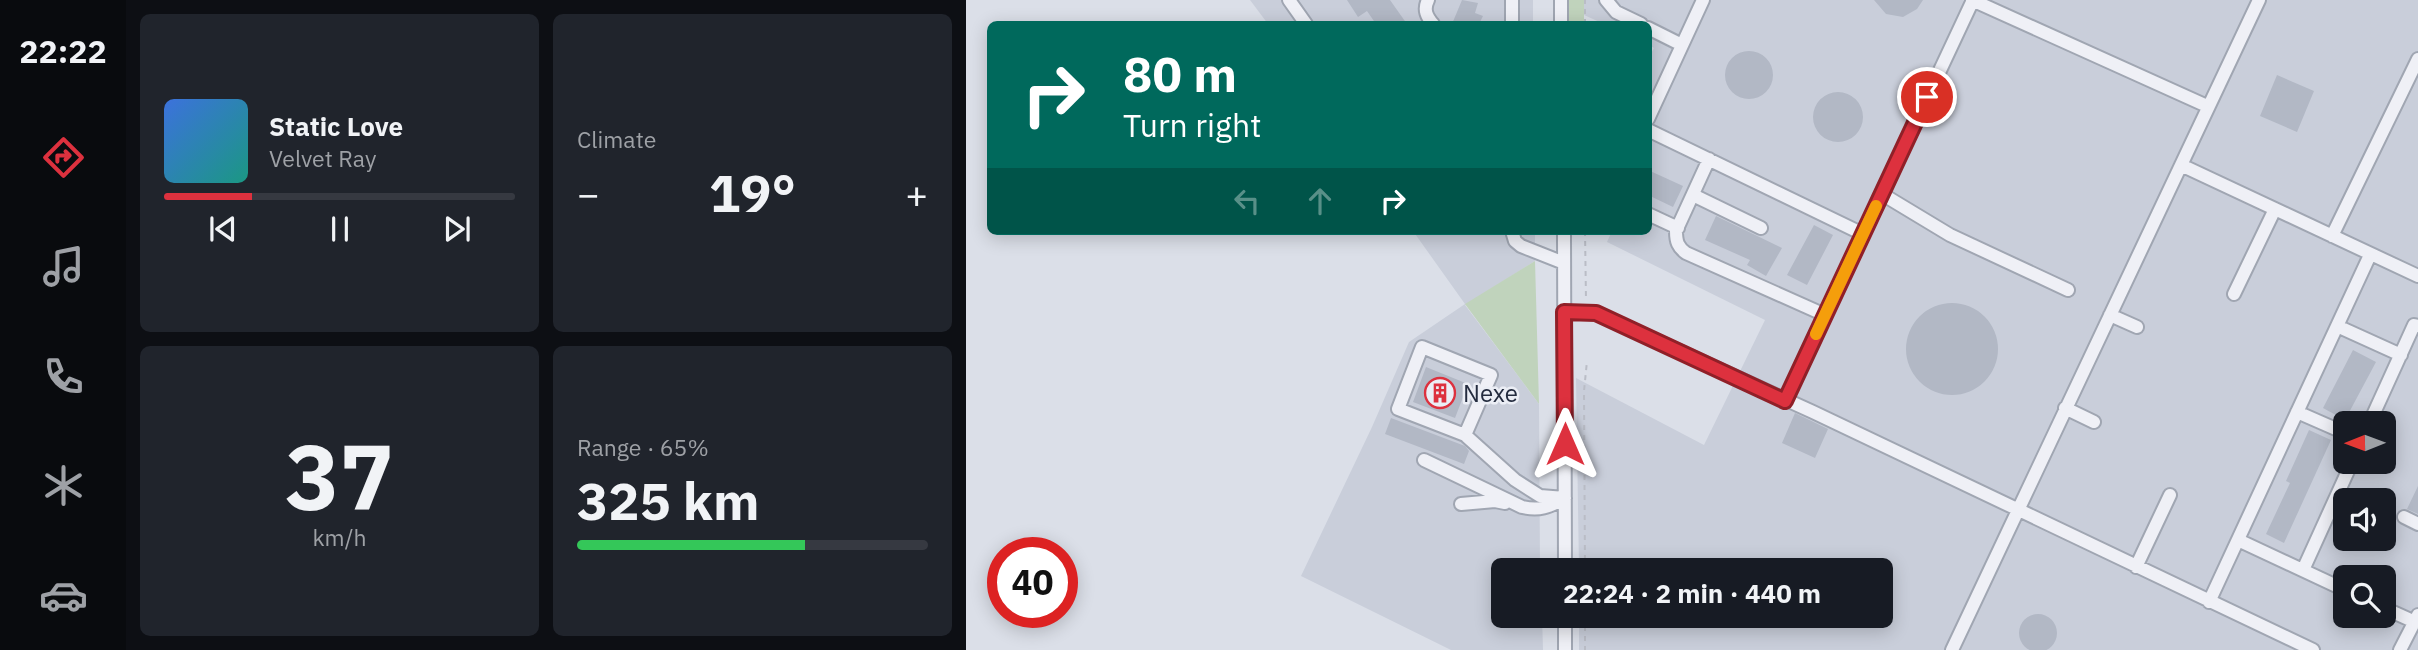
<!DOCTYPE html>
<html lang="en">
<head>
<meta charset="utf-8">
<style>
  body { margin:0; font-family:"IBM Plex Sans",sans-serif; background:#20242c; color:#f1f3f6; height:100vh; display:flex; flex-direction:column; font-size:26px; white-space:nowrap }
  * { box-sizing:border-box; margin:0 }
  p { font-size:23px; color:#9ea1a6 }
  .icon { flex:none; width:38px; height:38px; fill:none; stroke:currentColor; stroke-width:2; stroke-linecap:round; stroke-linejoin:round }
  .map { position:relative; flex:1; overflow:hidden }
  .sheet { display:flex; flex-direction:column; gap:14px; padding:14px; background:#0d0f14; width:840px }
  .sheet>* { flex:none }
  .guide { position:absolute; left:21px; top:21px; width:665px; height:214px; border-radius:10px; box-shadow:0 4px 18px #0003; background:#00695c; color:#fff; overflow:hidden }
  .needle { width:46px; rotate:269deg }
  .tools { position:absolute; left:1367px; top:411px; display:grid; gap:14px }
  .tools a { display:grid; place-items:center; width:63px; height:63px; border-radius:10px; background:#171b24; box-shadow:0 4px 18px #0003; font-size:35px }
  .speed { position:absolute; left:21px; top:537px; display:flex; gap:14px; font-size:35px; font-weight:700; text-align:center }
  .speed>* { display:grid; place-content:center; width:91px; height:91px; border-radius:50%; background:#171b24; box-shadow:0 4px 18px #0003; line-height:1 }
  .speed .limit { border:10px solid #d22; background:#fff; color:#111 }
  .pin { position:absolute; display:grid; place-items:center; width:60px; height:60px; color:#fff; margin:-30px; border:4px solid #fff; border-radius:50%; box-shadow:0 2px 7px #0007 }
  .me { position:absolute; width:77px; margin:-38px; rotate:0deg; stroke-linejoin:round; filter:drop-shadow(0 0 5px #0008) }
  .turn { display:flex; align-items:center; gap:24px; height:147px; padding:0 21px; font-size:32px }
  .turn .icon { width:91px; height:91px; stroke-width:2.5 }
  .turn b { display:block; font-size:49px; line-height:60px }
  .lanes { display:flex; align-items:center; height:66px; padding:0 21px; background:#0003; justify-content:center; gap:35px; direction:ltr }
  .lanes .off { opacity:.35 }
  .big { font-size:52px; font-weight:800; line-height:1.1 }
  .sheet .card { flex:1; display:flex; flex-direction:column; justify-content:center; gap:10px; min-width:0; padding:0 24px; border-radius:10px; background:#20242c }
  .sheet .dial { align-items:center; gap:0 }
  .dial b { font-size:91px; line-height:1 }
  .song { display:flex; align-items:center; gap:21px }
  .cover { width:84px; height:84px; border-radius:10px; background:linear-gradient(135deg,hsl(220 70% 55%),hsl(170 70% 35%)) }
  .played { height:7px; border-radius:4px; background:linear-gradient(90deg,#dd313e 25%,#363941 25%) }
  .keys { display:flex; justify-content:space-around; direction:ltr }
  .heat { display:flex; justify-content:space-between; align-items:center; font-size:38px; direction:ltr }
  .charge { height:10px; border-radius:5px; background:linear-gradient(90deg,#34c759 65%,#363941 0) }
  .sheet .tiles { flex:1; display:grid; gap:14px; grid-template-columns:repeat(2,1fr) }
  .trip { position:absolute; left:525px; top:558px; width:402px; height:70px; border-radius:10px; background:#171b24; box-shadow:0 4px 18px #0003; font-weight:800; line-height:70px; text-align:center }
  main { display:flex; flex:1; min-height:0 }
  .menu { display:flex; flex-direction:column; width:126px; justify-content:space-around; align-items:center; background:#090b0e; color:#9ea1a6 }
  .menu .icon { width:49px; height:49px }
  .menu .active { color:#dd313e }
  .menu b { font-size:32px; color:#f1f3f6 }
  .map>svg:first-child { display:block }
  .built { fill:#c9ceda; fill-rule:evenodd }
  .green { fill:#c0d3bc }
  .building { fill:#b2b8c5 }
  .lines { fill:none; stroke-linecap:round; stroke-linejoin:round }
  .minor-casing { stroke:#a0a6b2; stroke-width:16 }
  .path { stroke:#babdc6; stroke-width:2; stroke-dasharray:5 5; stroke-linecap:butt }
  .minor { stroke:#eff0f6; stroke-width:12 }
  .route-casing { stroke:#902028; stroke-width:18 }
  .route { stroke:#dd313e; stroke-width:12 }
  .slow { stroke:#f59e0b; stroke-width:12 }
  .labels { text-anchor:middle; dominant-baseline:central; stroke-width:5; stroke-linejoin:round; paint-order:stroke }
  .poi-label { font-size:24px; fill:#242c3f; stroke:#ebeef5; text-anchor:start }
</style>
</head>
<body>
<main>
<nav class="menu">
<b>22:22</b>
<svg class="icon active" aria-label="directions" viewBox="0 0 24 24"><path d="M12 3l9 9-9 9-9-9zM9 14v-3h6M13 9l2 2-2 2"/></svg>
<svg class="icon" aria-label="music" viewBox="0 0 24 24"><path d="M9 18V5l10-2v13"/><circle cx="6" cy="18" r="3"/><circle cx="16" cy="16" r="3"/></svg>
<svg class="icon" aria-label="phone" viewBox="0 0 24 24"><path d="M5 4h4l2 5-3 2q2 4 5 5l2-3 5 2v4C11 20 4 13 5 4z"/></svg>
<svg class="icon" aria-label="climate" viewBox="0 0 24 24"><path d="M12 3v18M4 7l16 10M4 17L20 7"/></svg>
<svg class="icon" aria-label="car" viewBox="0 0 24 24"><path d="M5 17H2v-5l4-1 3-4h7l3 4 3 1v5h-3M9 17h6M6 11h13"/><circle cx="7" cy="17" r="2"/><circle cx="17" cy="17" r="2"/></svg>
</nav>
<section class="sheet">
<div class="tiles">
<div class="card">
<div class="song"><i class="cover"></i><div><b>Static Love</b><p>Velvet Ray</p></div></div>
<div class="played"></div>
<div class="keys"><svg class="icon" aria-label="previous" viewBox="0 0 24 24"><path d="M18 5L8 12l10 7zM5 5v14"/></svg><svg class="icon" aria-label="pause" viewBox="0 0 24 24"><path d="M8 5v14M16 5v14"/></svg><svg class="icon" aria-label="next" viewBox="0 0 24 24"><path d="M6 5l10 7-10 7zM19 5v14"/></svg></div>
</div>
<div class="card"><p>Climate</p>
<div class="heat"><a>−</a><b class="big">19°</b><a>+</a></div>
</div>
<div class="card dial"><b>37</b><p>km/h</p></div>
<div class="card"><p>Range · 65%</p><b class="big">325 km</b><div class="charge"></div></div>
</div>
</section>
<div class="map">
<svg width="1452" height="650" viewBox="0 0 1452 650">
  <rect width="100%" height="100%" fill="#dbdfe8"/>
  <path class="built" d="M284,0H567V24H302Z
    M618,0H1452V650H613V616H915V570H613L610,378L738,445L799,320L641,242L646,231H682V59L688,48L683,45L682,24H638L618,15ZM1379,424H1418V462H1379ZM1379,500H1418V539H1379ZM1379,578H1418V616H1379Z
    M447,231H569V261L499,305L573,404L574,570H537V616H576L577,650H485L335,576L406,427L443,342L499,304Z"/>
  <path class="green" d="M600,0H618V24H600Z
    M569,261L573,404L499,304Z"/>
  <path class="building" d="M381,0H424L441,24H410L401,11L392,17Z
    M496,0L512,3L509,13L517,16L513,24H486Z
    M908,0H957L951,9L937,17L920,14Z
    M759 75a24 24 0 1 1 48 0a24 24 0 1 1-48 0Z
    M1311,75L1348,91L1331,132L1294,116Z
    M847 117a25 25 0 1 1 50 0a25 25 0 1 1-50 0Z
    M682,170L717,186L707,207L682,195Z
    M750,216L816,248L800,276L781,265L784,260L739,240Z
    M848,225L867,235L841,285L821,275Z
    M940 349a46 46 0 1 1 92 0a46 46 0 1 1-92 0Z
    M1387,350L1410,362L1379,420L1357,408Z
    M460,367L502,384L489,418L447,402Z
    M829,413L862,429L849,458L816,443Z
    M425,418L499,446L503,451L498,464L419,434Z
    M1343,430L1365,440L1318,543L1300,534L1324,483L1320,481Z
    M1452,486V514L1441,509Z
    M1053 633a19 19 0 1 1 38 0a19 19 0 1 1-38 0Z"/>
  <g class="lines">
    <g class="minor-casing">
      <path id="minor" d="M323,0L340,24
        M462,0C457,10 461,17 467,24
        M546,0V24
        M595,0V24
        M640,0L650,12L675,24
        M1006,0L1241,106
        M682,28L716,45
        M682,119L737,0
        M682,130L897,234
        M743,159L710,231C710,242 712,247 720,253L859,315
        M1215,165L1452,276
        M916,194L984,235L1102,290
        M727,195L795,228
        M682,214L712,228
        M546,231L549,241L555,246L598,263
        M598,231L599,570
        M1366,236L1452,59
        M1268,294L1309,209
        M598,312L630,313L847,412L1347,650
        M1144,315L1171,327
        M1371,326L1435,355
        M819,401L1007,0
        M1099,408L1128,422
        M1331,412L1379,433
        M1403,424L1448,325L1452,326
        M499,435L432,409L456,347L525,375L499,435L549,480L574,496L599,498
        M458,460L556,507C574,511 582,507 598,499
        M495,504L529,501L539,503
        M1438,517L1452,524
        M1272,540L1379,590
        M1170,567L1204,495
        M1337,570L1386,462
        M1243,602L1404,255
        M1418,608L1449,622
        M599,616V650
        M986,650L1293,0
        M1434,650L1452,615"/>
    </g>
    <path class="path" d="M619,24V0
      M619,231L620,300
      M619,570L618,391L621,361
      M619,616V650"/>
    <use href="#minor" class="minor"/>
  </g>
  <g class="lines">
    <g class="route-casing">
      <path id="route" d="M599,444L598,312L630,313L819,401L961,97"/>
    </g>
    <use href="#route" class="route"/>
    <path class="slow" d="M850,334L910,206"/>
  </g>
  <defs>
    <g id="building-ring" transform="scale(1.575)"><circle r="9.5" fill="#ebeef5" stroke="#dd313e" stroke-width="1.5"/><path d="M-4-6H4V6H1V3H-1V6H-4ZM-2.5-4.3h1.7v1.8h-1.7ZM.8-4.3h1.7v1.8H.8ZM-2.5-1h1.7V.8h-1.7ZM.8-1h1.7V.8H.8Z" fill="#dd313e"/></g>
  </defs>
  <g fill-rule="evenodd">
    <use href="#building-ring" x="474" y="393"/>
  </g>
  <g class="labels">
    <g class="poi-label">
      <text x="497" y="393">Nexe</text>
    </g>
  </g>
</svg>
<div class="tools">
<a><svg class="needle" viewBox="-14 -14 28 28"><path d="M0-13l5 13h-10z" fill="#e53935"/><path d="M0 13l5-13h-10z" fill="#9ea1a6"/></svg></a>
<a><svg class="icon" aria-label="sound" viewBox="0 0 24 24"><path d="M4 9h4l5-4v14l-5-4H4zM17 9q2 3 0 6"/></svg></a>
<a><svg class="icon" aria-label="search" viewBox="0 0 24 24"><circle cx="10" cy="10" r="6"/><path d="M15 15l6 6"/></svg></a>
</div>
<div class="speed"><div class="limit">40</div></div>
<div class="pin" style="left:961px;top:97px;background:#d93025"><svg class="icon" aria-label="arrive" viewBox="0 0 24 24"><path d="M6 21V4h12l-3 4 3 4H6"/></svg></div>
<svg class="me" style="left:599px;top:444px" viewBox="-20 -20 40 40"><path d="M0-17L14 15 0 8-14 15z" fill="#dd313e" stroke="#fff" stroke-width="4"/></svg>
<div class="trip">22:24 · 2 min · 440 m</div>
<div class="guide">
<div class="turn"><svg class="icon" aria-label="right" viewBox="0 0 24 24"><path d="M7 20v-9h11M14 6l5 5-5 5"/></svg><div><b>80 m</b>Turn right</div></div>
<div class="lanes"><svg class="icon off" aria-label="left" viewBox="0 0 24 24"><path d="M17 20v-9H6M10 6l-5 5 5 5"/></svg><svg class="icon off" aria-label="ahead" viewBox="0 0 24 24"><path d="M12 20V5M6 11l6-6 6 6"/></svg><svg class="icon" aria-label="right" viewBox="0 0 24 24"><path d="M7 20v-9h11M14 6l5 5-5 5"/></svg></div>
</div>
</div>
</main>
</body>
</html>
